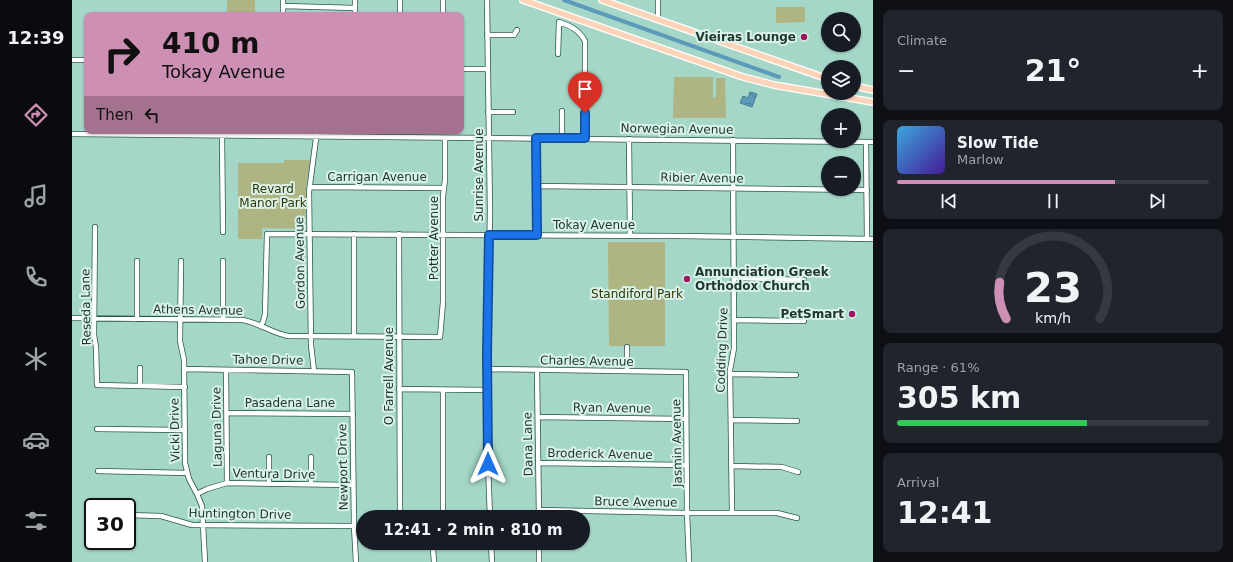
<!DOCTYPE html>
<html lang="en">
<head>
<meta charset="utf-8">
<style>
  body { margin:0; font-family:"DejaVu Sans",sans-serif; background:#20242c; color:#f1f3f6; height:100vh; display:flex; flex-direction:column; font-size:15px; white-space:nowrap }
  * { box-sizing:border-box; margin:0 }
  p { font-size:13px; color:#9ea1a6 }
  .icon { flex:none; width:22px; height:22px; fill:none; stroke:currentColor; stroke-width:2; stroke-linecap:round; stroke-linejoin:round }
  .map { position:relative; flex:1; overflow:hidden }
  .panel { display:flex; flex-direction:column; gap:10px; padding:10px; background:#0d0f14; width:360px }
  .panel>* { flex:none }
  .top-card { position:absolute; left:12px; top:12px; width:380px; height:122px; border-radius:8px; box-shadow:0 1px 3px #0004; background:#cd8fb3; color:#111; overflow:hidden }
  .controls { position:absolute; left:749px; top:12px; display:grid; gap:8px }
  .controls a { display:grid; place-items:center; width:40px; height:40px; border-radius:50%; background:#171b24; box-shadow:0 1px 3px #0004; font-size:20px }
  .speed { position:absolute; left:12px; top:498px; display:flex; gap:8px; font-size:20px; font-weight:700; text-align:center }
  .speed>* { display:grid; place-content:center; width:52px; height:52px; border-radius:50%; background:#171b24; box-shadow:0 1px 3px #0004; line-height:1 }
  .speed .limit { border:2px solid #111; border-radius:6px; background:#fff; color:#111 }
  .pin { position:absolute; display:grid; place-items:center; width:34px; height:34px; color:#fff; margin:-41px -17px; border-radius:50% 50% 50% 0; rotate:-45deg; box-shadow:0 0 4px #0007 }
  .pin .icon { rotate:45deg }
  .me { position:absolute; width:44px; margin:-22px; rotate:0deg; stroke-linejoin:round; filter:drop-shadow(0 0 3px #0008) }
  .turn { display:flex; align-items:center; gap:14px; height:84px; padding:0 12px; font-size:18px }
  .turn .icon { width:52px; height:52px; stroke-width:2.5 }
  .turn b { display:block; font-size:28px; line-height:34px }
  .then { display:flex; align-items:center; height:38px; padding:0 12px; background:#0003; gap:8px; font-size:15px }
  .big { font-size:30px; font-weight:700; line-height:1.1 }
  .panel .widget { flex:1; display:flex; flex-direction:column; justify-content:center; gap:6px; min-width:0; padding:0 14px; border-radius:8px; background:#20242c }
  .panel .dial { align-items:center; gap:0 }
  .dial svg { height:104px; overflow:visible; fill:none; stroke:#363941; stroke-width:7; stroke-linecap:round; text-anchor:middle }
  .dial text { fill:#f1f3f6; stroke:none }
  .song { display:flex; align-items:center; gap:12px }
  .cover { width:48px; height:48px; border-radius:6px; background:linear-gradient(135deg,hsl(200 70% 55%),hsl(260 70% 35%)) }
  .played { height:4px; border-radius:2px; background:linear-gradient(90deg,#cd8fb3 70%,#363941 70%) }
  .keys { display:flex; justify-content:space-around; direction:ltr }
  .heat { display:flex; justify-content:space-between; align-items:center; font-size:22px; direction:ltr }
  .charge { height:6px; border-radius:3px; background:linear-gradient(90deg,#34c759 61%,#363941 0) }
  .trip { position:absolute; left:284px; top:510px; width:234px; height:40px; border-radius:20px; background:#171b24; box-shadow:0 1px 3px #0004; font-weight:700; line-height:40px; text-align:center }
  main { display:flex; flex:1; min-height:0 }
  .tab-bar { display:flex; flex-direction:column; width:72px; justify-content:space-around; align-items:center; background:#090b0e; color:#9ea1a6 }
  .tab-bar .icon { width:28px; height:28px }
  .tab-bar .selected { color:#cd8fb3 }
  .tab-bar b { font-size:18px; color:#f1f3f6 }
  .map>svg:first-child { display:block }
  .park { fill:#aeb482 }
  .water { fill:url(#water-waves); stroke:#4a7c92 }
  .lines { fill:none; stroke-linecap:round; stroke-linejoin:round }
  .canal { stroke:#5c9abc; stroke-width:4 }
  .minor-casing { stroke:#26564a; stroke-width:6 }
  .major-casing { stroke:#fff; stroke-width:8 }
  .minor { stroke:#fff; stroke-width:4.5 }
  .major { stroke:#fdd4b9; stroke-width:5.5 }
  .route-casing { stroke:#114b97; stroke-width:10 }
  .route { stroke:#1a73e8; stroke-width:7 }
  .poi-dot { fill:#a01561; stroke:#d9f2ea; stroke-width:1.5 }
  .labels { text-anchor:middle; dominant-baseline:central; stroke-width:4; stroke-linejoin:round; paint-order:stroke }
  .poi-label { font-size:12px; font-weight:bold; fill:#213630; stroke:#d9f2ea; text-anchor:end }
  .street-label { font-size:12px; fill:#213630; stroke:#d9f2ea }
  .park-label { font-size:12px; fill:#323605; stroke:#d9f2ea }
</style>
</head>
<body>
<main>
<nav class="tab-bar">
<b>12:39</b>
<svg class="icon selected" aria-label="directions" viewBox="0 0 24 24"><path d="M12 3l9 9-9 9-9-9zM9 14v-3h6M13 9l2 2-2 2"/></svg>
<svg class="icon" aria-label="music" viewBox="0 0 24 24"><path d="M9 18V5l10-2v13"/><circle cx="6" cy="18" r="3"/><circle cx="16" cy="16" r="3"/></svg>
<svg class="icon" aria-label="phone" viewBox="0 0 24 24"><path d="M5 4h4l2 5-3 2q2 4 5 5l2-3 5 2v4C11 20 4 13 5 4z"/></svg>
<svg class="icon" aria-label="climate" viewBox="0 0 24 24"><path d="M12 3v18M4 7l16 10M4 17L20 7"/></svg>
<svg class="icon" aria-label="car" viewBox="0 0 24 24"><path d="M5 17H2v-5l4-1 3-4h7l3 4 3 1v5h-3M9 17h6M6 11h13"/><circle cx="7" cy="17" r="2"/><circle cx="17" cy="17" r="2"/></svg>
<svg class="icon" aria-label="filters" viewBox="0 0 24 24"><path d="M4 7h16M4 17h16"/><circle cx="9" cy="7" r="2"/><circle cx="15" cy="17" r="2"/></svg>
</nav>
<div class="map">
<svg width="801" height="562" viewBox="0 0 801 562">
  <defs>
    <pattern id="water-waves" width="16" height="10" patternUnits="userSpaceOnUse"><rect width="16" height="10" fill="#5c9abc"/><path d="M0 5q4-4 8 0t8 0" fill="none" stroke="#4c7e99"/></pattern>
  </defs>
  <rect width="100%" height="100%" fill="#a5d7c8"/>
  <path class="park" d="M155,0H183V15H155Z
    M704,7H733V22L704,23Z
    M602,77H641V98L644,97V78H653L654,118H601Z
    M212,160H238L234,186L233,229L190,228V239H166V163H212Z
    M536,242H593V346H537Z"/>
  <path class="water" d="M678,92L685,94L680,107L668,103L671,96L676,98Z"/>
  <g class="lines">
    <path class="canal" d="M492,0L707,77"/>
    <g class="minor-casing">
      <path id="minor" d="M283,0V15
        M328,0V15
        M371,0V15
        M415,0L418,212L415,369L416,464L418,517
        M586,0V20
        M211,6L283,8
        M211,15V0
        M415,35H442L445,30
        M486,54L487,22C499,26 507,30 513,41V138
        M0,60H15
        M389,69H416
        M490,111V138
        M416,112H441
        M0,134L801,142
        M150,136L151,232
        M464,138L465,235
        M557,139L558,235
        M794,142L795,239
        M464,186L795,190
        M238,187L372,188
        M23,227L22,335L24,347L25,385L113,387
        M282,234V336
        M327,234L328,517
        M109,261L108,341L112,360L113,463L117,479L125,494L130,506L133,562
        M662,278L732,280
        M0,318L171,320C187,323 200,333 216,336L368,337L371,302V196L373,180V138
        M65,319V261
        M151,320V261
        M662,320L732,321
        M188,326L191,322L193,314L195,234L609,236L801,239
        M555,347V371
        M68,368V386
        M112,369L280,372L282,526L284,562
        M415,369L614,372L615,513L617,562
        M154,370L155,483
        M465,370L467,517
        M242,371L239,345L237,192L245,131
        M658,374L724,375
        M327,389L416,390
        M371,390V517
        M155,413L281,414
        M466,417L614,419
        M659,420L725,421
        M25,429L113,430
        M466,463L615,465
        M660,466L710,467L726,472
        M26,471L115,473
        M197,484V457
        M239,484V457
        M125,494L135,489L155,483L281,485
        M467,510L615,513H705L725,518
        M660,513L658,370L662,348L661,140
        M55,515L89,516L120,525L282,526
        M361,543V549L362,562
        M419,543L420,562
        M467,562V543"/>
    </g>
    <g class="major-casing">
      <path id="major" d="M451,0L671,77L702,85L801,102
        M530,0L756,79
        M782,86L801,90"/>
    </g>
    <use href="#minor" class="minor"/>
    <use href="#major" class="major"/>
  </g>
  <g class="lines">
    <g class="route-casing">
      <path id="route" d="M416,464L415,354L417,235H465L464,138H513V113"/>
    </g>
    <use href="#route" class="route"/>
  </g>
  <g class="poi-dot">
    <circle cx="732" cy="37" r="4"/>
    <circle cx="615" cy="279" r="4"/>
    <circle cx="780" cy="314" r="4"/>
  </g>
  <g class="labels">
    <g class="poi-label">
      <text x="724" y="37">Vieiras Lounge</text>
      <text x="623" y="272" text-anchor="start">Annunciation Greek<tspan x="623" dy="14">Orthodox Church</tspan></text>
      <text x="772" y="314">PetSmart</text>
    </g>
    <g class="street-label">
      <text transform="translate(605 129) rotate(1)">Norwegian Avenue</text>
      <text transform="translate(407 175) rotate(-90)">Sunrise Avenue</text>
      <text x="305" y="177">Carrigan Avenue</text>
      <text transform="translate(630 178) rotate(1)">Ribier Avenue</text>
      <text x="522" y="225">Tokay Avenue</text>
      <text transform="translate(362 238) rotate(-90)">Potter Avenue</text>
      <text transform="translate(228 263) rotate(-91)">Gordon Avenue</text>
      <text transform="translate(14 307) rotate(-91)">Reseda Lane</text>
      <text transform="translate(126 310) rotate(1)">Athens Avenue</text>
      <text transform="translate(650 350) rotate(-88)">Codding Drive</text>
      <text transform="translate(196 360) rotate(1)">Tahoe Drive</text>
      <text transform="translate(515 361) rotate(1)">Charles Avenue</text>
      <text transform="translate(317 376) rotate(-90)">O Farrell Avenue</text>
      <text x="218" y="403">Pasadena Lane</text>
      <text transform="translate(540 408) rotate(1)">Ryan Avenue</text>
      <text transform="translate(145 427) rotate(-91)">Laguna Drive</text>
      <text transform="translate(103 430) rotate(-91)">Vicki Drive</text>
      <text transform="translate(605 443) rotate(-91)">Jasmin Avenue</text>
      <text transform="translate(456 444) rotate(-91)">Dana Lane</text>
      <text transform="translate(528 454) rotate(1)">Broderick Avenue</text>
      <text transform="translate(271 467) rotate(-91)">Newport Drive</text>
      <text transform="translate(202 474) rotate(1)">Ventura Drive</text>
      <text transform="translate(564 502) rotate(1)">Bruce Avenue</text>
      <text transform="translate(168 514) rotate(1)">Huntington Drive</text>
    </g>
    <g class="park-label">
      <text x="201" y="189">Revard<tspan x="201" dy="14">Manor Park</tspan></text>
      <text x="565" y="294">Standiford Park</text>
    </g>
  </g>
</svg>
<div class="controls">
<a><svg class="icon" aria-label="search" viewBox="0 0 24 24"><circle cx="10" cy="10" r="6"/><path d="M15 15l6 6"/></svg></a>
<a><svg class="icon" aria-label="layers" viewBox="0 0 24 24"><path d="M12 4l9 5-9 5-9-5zM3 14l9 5 9-5"/></svg></a>
<a>+</a>
<a>−</a>
</div>
<div class="speed"><div class="limit">30</div></div>
<div class="pin" style="left:513px;top:113px;background:#d93025"><svg class="icon" aria-label="arrive" viewBox="0 0 24 24"><path d="M6 21V4h12l-3 4 3 4H6"/></svg></div>
<svg class="me" style="left:416px;top:464px" viewBox="-20 -20 40 40"><path d="M0-17L14 15 0 8-14 15z" fill="#1a73e8" stroke="#fff" stroke-width="4"/></svg>
<div class="trip">12:41 · 2 min · 810 m</div>
<div class="top-card">
<div class="turn"><svg class="icon" aria-label="right" viewBox="0 0 24 24"><path d="M7 20v-9h11M14 6l5 5-5 5"/></svg><div><b>410 m</b>Tokay Avenue</div></div>
<div class="then">Then<svg class="icon" aria-label="left" viewBox="0 0 24 24"><path d="M17 20v-9H6M10 6l-5 5 5 5"/></svg></div>
</div>
</div>
<section class="panel">
<div class="widget"><p>Climate</p>
<div class="heat"><a>−</a><b class="big">21°</b><a>+</a></div>
</div>
<div class="widget">
<div class="song"><i class="cover"></i><div><b>Slow Tide</b><p>Marlow</p></div></div>
<div class="played"></div>
<div class="keys"><svg class="icon" aria-label="previous" viewBox="0 0 24 24"><path d="M18 5L8 12l10 7zM5 5v14"/></svg><svg class="icon" aria-label="pause" viewBox="0 0 24 24"><path d="M8 5v14M16 5v14"/></svg><svg class="icon" aria-label="next" viewBox="0 0 24 24"><path d="M6 5l10 7-10 7zM19 5v14"/></svg></div>
</div>
<div class="widget dial"><svg viewBox="0 0 100 80">
<path d="M14 69A42 42 0 1 1 86 69"/>
<path d="M14 69A42 42 0 0 1 9 41" stroke="#cd8fb3"/>
<text x="50" y="56" font-size="32" font-weight="700">23</text>
<text x="50" y="72" font-size="11">km/h</text>
</svg></div>
<div class="widget"><p>Range · 61%</p><b class="big">305 km</b><div class="charge"></div></div>
<div class="widget"><p>Arrival</p><b class="big">12:41</b></div>
</section>
</main>
</body>
</html>
